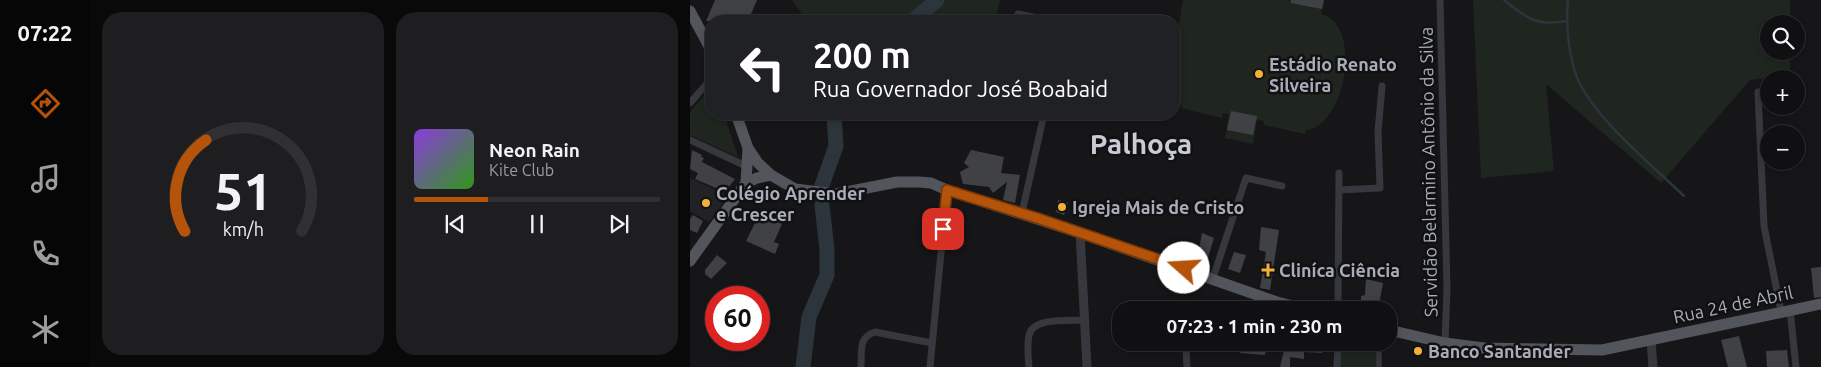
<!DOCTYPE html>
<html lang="pt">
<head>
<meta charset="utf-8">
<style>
  body { margin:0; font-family:Ubuntu,sans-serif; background:#1e1e20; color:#f1f3f6; height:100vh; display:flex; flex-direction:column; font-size:19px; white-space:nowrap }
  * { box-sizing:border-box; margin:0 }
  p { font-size:16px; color:#9c9d9f }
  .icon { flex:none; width:28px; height:28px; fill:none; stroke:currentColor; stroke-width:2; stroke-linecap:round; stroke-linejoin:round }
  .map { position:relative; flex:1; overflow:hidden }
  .panel { display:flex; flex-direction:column; gap:12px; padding:12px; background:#09090a; width:600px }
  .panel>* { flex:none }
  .top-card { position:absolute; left:15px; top:15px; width:475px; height:105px; border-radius:20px; box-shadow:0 2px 8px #0003,0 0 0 1px #303032; background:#202124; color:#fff; overflow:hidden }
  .buttons { position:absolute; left:1070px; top:15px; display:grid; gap:10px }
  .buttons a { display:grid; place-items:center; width:45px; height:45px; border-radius:50%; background:#101012; box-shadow:0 2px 8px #0003,0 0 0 1px #303032; font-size:25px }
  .speed { position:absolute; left:15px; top:286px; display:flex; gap:10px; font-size:25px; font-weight:700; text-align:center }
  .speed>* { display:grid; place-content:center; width:65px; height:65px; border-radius:50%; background:#101012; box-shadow:0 2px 8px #0003,0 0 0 1px #303032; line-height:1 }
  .speed .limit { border:8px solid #d22; background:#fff; color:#111 }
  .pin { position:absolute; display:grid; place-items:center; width:42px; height:42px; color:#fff; margin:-21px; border-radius:10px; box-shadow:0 2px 8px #0006 }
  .me { position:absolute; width:55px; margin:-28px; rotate:289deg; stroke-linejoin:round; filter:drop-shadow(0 0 4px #0008) }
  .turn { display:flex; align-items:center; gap:18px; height:105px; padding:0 25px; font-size:22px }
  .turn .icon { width:65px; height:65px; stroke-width:2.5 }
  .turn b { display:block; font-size:35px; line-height:42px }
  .panel .card { flex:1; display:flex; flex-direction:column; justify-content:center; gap:8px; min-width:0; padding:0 18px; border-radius:20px; background:#1e1e20 }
  .panel .dial { align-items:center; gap:0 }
  .dial svg { height:130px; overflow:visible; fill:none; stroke:#303032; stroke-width:7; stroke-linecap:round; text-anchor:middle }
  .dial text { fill:#f1f3f6; stroke:none }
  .song { display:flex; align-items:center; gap:15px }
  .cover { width:60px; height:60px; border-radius:8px; background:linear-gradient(135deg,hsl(270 70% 55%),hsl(110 70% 35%)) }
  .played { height:5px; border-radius:2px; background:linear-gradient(90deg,#b45309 30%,#303032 30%) }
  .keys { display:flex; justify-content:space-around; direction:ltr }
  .panel .tiles { flex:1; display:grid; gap:12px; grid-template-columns:repeat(2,1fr) }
  .trip { position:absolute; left:422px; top:301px; width:285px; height:50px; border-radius:20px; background:#101012; box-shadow:0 2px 8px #0003,0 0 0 1px #303032; font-weight:700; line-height:50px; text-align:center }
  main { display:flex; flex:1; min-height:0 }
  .dock { display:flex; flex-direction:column; width:90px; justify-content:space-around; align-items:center; background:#060607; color:#9c9d9f }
  .dock .icon { width:35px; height:35px }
  .dock .current { color:#b45309 }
  .dock b { font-size:22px; color:#f1f3f6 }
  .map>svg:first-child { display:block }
  .built { fill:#222225 }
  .green { fill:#1e261f }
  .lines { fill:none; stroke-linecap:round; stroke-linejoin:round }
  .stream { stroke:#2c353c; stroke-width:2.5 }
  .river { stroke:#2c353c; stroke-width:15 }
  .building { fill:#404145 }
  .pedestrian { stroke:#37383d; stroke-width:5.5 }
  .minor { stroke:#37383d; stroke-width:7 }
  .tertiary { stroke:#37383d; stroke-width:9 }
  .primary { stroke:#53555c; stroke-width:11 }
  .route-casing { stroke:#753606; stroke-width:12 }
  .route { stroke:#b45309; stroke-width:9 }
  .poi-dot { fill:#f2b134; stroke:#111113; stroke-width:2 }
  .labels { text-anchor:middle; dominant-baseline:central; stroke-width:5; stroke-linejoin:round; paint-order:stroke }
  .poi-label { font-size:18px; font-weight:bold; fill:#a8adb8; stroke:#111113; text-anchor:start }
  .street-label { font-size:18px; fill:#a8adb8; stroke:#111113 }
  .town-label { font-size:28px; font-weight:bold; fill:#c9ccd4; stroke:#111113 }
</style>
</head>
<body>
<main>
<nav class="dock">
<b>07:22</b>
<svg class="icon current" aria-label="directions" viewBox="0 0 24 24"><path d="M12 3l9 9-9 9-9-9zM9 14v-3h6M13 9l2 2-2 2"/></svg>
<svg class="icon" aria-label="music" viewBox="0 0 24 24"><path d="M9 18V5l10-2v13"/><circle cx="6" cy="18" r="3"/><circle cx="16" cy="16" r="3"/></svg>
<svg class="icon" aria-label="phone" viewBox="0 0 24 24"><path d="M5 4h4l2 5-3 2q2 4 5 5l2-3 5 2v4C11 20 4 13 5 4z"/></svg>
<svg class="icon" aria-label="climate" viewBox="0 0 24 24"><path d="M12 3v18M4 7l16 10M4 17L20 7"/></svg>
</nav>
<section class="panel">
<div class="tiles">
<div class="card dial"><svg viewBox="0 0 100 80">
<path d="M14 69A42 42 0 1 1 86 69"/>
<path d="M14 69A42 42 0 0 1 27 13" stroke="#b45309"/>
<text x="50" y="56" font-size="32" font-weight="700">51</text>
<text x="50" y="72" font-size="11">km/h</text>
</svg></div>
<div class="card">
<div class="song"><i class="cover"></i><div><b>Neon Rain</b><p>Kite Club</p></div></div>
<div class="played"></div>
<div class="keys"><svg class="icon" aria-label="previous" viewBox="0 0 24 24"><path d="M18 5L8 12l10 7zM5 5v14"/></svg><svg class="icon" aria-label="pause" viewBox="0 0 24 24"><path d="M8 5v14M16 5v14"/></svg><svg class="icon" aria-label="next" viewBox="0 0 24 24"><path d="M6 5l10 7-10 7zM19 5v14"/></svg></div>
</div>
</div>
</section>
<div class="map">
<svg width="1131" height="367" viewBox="0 0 1131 367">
  <rect width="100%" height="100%" fill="#161618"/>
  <path class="built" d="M0,178L38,196L19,222L0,211Z"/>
  <path class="green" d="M102,0H310L306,21H117Z
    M493,0H634L631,14C674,25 655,127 616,130L615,134L574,125V121L567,120L563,144L535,138L539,114L533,113L532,118L491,108L492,104L484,103V54Z
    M783,0H1100V24H1079V51H1100V76L1060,80L971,183L856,84L864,171L791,178Z
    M21,87V114H34L48,157L0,135V112Z
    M651,343H687V367H650Z"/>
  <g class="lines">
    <path class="stream" d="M814,0C838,19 845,26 877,21
      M878,0C876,22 878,47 884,69C896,112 961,164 994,196"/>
    <path class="river" d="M223,21L247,0
      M131,188L146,146L144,114
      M113,367L119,317L137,275V250L132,205"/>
  </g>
  <path class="building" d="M25,0H67L58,21H16Z
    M601,0H634L632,9L601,3Z
    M541,111L567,116L563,135L537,130Z
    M2,150L12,155L11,157L14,158L12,162L45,179L35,192L5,179L8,173L0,169Z
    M281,150L314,157L311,173L330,175L325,203L313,200L317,182L303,193L299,187L273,184L270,172L279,167L274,163Z
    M368,200L378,203L374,215L366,212Z
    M70,213L92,224L84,242L89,244L85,254L56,241Z
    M3,215L13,221L7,233L0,230V219Z
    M571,227L589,230L580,290L570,288L576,252L569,250Z
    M512,233L524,238L516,264L507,261Z
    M544,252L556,255L550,273L538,269Z
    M27,255L37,263L21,279L15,274V270Z
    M1131,267V297L1124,298L1121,268Z
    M676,279L693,283L688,310H671V296L675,295Z
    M1049,336L1057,367H1038L1031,340Z
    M552,342H578L575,355L550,353Z
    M596,342H633L632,353L614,352V359L600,357V367H590Z
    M1097,350L1099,367H1077L1076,351Z"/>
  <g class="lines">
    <path class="pedestrian" d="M689,367V342"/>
    <path class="minor" d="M750,0L757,288L755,343
      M328,14L362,21
      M1068,92L1074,226L1091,311
      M0,103L21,79
      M0,140L58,167
      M649,190L690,188L688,132L692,86
      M332,213L354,114
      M523,278L556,178L592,186
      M1100,309L1106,367
      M648,310L649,173
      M496,350L497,367
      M171,367C172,352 168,337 185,332L242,343
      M240,367L257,190
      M339,367C338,357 337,345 339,335C343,317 379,321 395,320
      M647,367L648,342"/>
    <path class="tertiary" d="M390,233L397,367
      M961,339L963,367"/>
    <path class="primary" d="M0,11L21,50
      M46,114L58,148L56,183
      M58,148L68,163L81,175L105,189L146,194L207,182H229L241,183L257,190L390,233L587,302L619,310
      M0,261L56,183L67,178L81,175
      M699,330L755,343L794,348L912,350L1131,304"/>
  </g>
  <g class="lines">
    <g class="route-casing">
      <path id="route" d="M253,229L257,190L347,218L494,268"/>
    </g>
    <use href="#route" class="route"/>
  </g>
  <g class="poi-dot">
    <circle cx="569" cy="74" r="5"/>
    <circle cx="16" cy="203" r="5"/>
    <circle cx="372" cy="207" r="5"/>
    <path d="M575.5 262.5h5v5h5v5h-5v5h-5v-5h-5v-5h5z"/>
    <circle cx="728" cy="351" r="5"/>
  </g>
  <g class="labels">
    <g class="poi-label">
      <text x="579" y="64">Estádio Renato<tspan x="579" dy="21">Silveira</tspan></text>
      <text x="26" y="193">Colégio Aprender<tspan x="26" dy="21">e Crescer</tspan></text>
      <text x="382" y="207">Igreja Mais de Cristo</text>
      <text x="589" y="270">Cliníca Ciência</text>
      <text x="738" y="351">Banco Santander</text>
    </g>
    <g class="street-label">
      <text transform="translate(738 172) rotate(-91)">Servidão Belarmino Antônio da Silva</text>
      <text transform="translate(1043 304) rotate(-12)">Rua 24 de Abril</text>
    </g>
    <g class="town-label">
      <text x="451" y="143">Palhoça</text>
    </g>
  </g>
</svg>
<div class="buttons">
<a><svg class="icon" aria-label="search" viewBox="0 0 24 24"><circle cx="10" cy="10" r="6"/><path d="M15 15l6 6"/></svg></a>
<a>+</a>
<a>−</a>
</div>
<div class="speed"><div class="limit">60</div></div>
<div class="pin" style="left:253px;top:229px;background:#d93025"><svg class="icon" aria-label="arrive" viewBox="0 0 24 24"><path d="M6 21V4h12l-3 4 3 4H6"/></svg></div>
<svg class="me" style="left:494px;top:268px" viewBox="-20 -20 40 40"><circle r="19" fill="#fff"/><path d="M0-13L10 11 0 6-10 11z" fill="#b45309"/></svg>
<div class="trip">07:23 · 1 min · 230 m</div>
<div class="top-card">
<div class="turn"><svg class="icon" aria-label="left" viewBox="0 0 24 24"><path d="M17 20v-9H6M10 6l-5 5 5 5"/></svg><div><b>200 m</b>Rua Governador José Boabaid</div></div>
</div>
</div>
</main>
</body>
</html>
